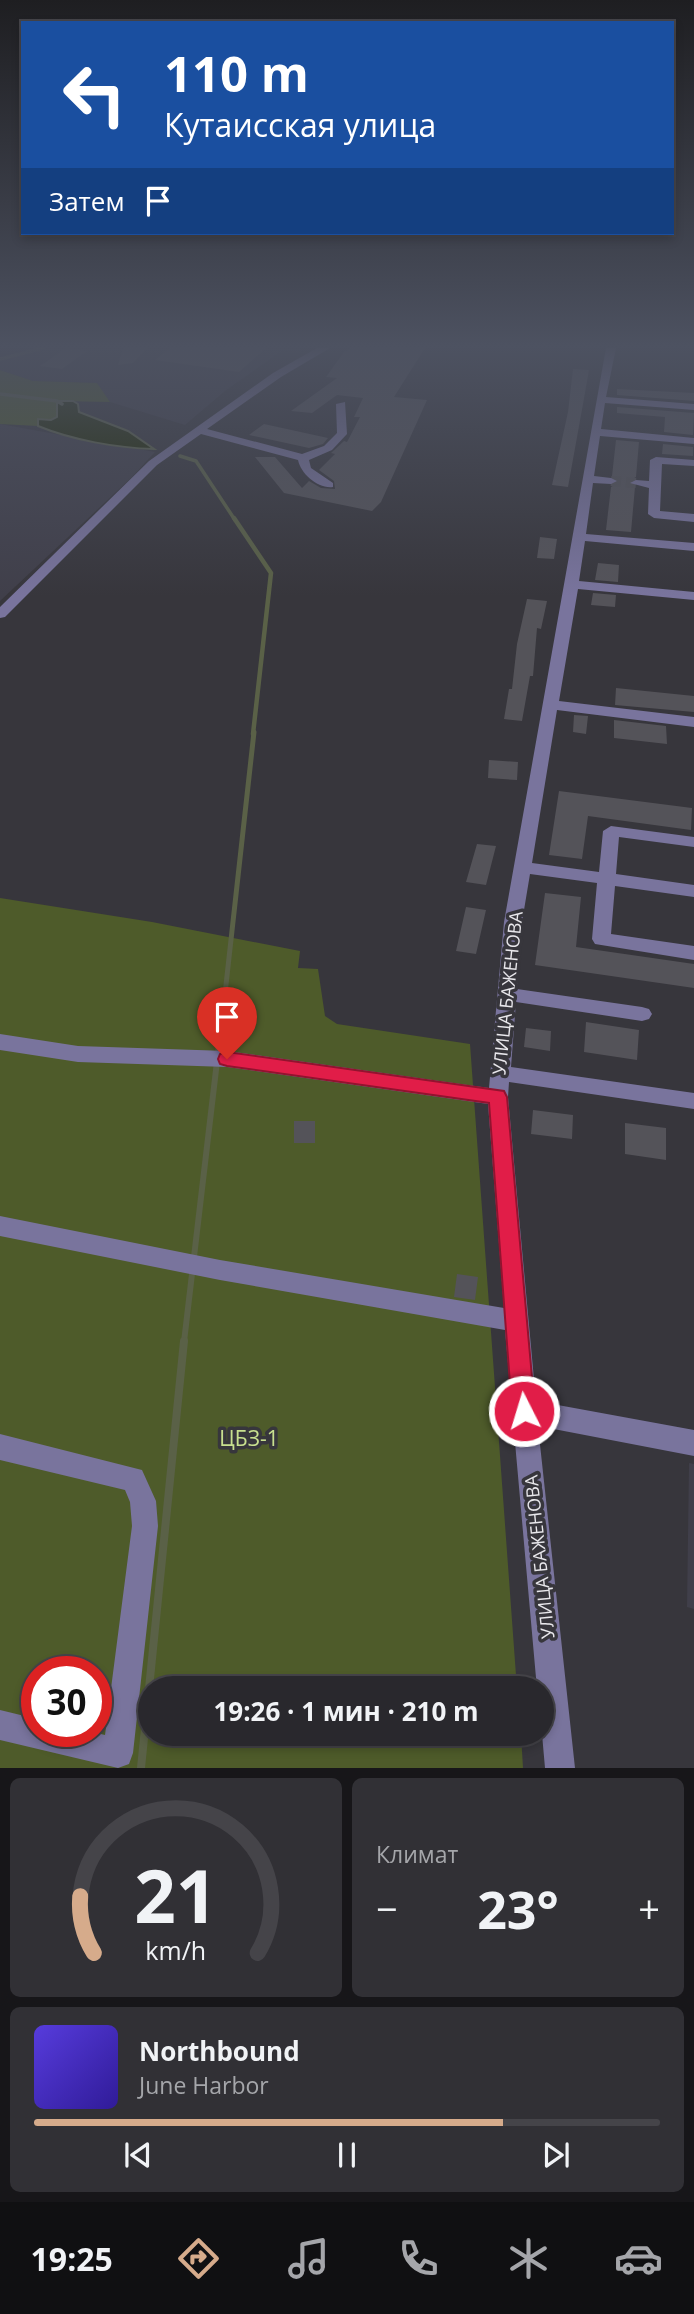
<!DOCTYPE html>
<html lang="ru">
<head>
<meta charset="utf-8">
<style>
  body { margin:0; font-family:"Open Sans",sans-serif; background:#313035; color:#f1f3f6; height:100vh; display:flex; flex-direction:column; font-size:26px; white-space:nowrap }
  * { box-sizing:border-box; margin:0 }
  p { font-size:23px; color:#a5a6aa }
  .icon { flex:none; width:38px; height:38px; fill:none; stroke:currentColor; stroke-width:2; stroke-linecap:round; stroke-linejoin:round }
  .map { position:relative; height:1768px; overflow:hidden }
  .panel { display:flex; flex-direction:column; gap:10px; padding:10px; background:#171619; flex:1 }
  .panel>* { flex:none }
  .hud { position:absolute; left:21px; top:21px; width:653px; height:214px; border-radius:0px; box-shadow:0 4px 10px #0003,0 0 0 2px #454449; background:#1a4fa0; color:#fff; overflow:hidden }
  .speed { position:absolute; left:21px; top:1656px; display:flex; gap:14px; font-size:35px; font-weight:700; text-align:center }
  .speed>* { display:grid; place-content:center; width:91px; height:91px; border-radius:50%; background:#29282d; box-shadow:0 4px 10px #0003,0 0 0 2px #454449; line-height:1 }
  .speed .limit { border:10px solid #d22; background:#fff; color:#111 }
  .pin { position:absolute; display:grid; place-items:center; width:60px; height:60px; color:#fff; margin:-72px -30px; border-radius:50% 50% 50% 0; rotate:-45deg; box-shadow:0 0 7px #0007 }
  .pin .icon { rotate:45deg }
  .me { position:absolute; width:77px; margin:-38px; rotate:355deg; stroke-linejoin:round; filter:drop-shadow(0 0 5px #0008) }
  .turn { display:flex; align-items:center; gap:24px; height:147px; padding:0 28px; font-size:32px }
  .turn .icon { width:91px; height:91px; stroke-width:2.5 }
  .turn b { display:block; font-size:49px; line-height:60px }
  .then { display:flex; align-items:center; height:66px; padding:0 28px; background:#0003; gap:14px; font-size:26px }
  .big { font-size:52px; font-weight:700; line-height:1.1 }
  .panel .widget { flex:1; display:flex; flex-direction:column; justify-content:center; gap:10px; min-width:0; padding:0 24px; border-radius:10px; background:#313035 }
  .panel .dial { align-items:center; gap:0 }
  .dial svg { height:182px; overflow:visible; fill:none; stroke:#454449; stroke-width:7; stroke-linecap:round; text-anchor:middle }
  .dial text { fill:#f1f3f6; stroke:none }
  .song { display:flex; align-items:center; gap:21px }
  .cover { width:84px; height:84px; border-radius:10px; background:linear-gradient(135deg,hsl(250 70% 55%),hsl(250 70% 35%)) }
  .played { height:7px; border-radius:4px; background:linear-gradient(90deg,#d6ab8b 75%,#454449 75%) }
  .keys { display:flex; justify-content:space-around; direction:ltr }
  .heat { display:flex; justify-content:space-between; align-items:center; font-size:38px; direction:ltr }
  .panel .tiles { flex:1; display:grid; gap:10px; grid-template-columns:1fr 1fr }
  .widget:last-child { grid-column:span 2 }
  .trip { position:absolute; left:138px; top:1676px; width:416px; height:70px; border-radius:35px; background:#29282d; box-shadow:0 4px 10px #0003,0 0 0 2px #454449; font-weight:700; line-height:70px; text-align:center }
  .tab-bar { display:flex; height:112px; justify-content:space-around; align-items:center; background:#101012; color:#a5a6aa }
  .tab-bar .icon { width:49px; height:49px }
  .tab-bar .current { color:#d6ab8b }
  .tab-bar b { font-size:32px; color:#f1f3f6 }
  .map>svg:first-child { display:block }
  .built { fill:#403f4a }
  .green { fill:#4e5b2a; fill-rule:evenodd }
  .water { fill:#1d2700; stroke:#5a6147; stroke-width:2 }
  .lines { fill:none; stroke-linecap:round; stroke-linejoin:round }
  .stream-far4 { stroke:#5a6147; stroke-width:3.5 }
  .stream-far3 { stroke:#5a6147; stroke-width:4.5 }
  .stream-far2 { stroke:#5a6147; stroke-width:5 }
  .stream-far1 { stroke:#5a6147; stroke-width:6 }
  .stream { stroke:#5a6147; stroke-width:8 }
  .building { fill:#545359 }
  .minor-tunnel { stroke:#525156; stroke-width:10; stroke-dasharray:10 5; stroke-linecap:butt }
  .minor { fill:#79749d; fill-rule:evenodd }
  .route { fill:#e11d48; stroke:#92132f; stroke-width:2 }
  .labels { text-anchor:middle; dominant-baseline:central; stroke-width:7; stroke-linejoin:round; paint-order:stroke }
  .street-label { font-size:18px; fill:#e9e8ec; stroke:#37363c }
  .near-park-label { font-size:21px; fill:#c8e08f; stroke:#37363c }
</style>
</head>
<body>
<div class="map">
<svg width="694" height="1768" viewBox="0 0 694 1768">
  <rect width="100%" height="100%" fill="#37363c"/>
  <path class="built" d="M43,348H304L298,352L283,350L225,391L185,425L110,402L96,383L32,381L0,370V359Z
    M0,424L155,452L132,477L0,601Z
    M689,1463L694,1464V1609L687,1607Z"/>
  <path class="green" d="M0,370L33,381L97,383L110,402L58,401L57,416L51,420L39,419L38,426L0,424Z
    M0,898L152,922L300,951L298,968L318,969L325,1016L337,1024L470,1044L517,1689H150V1734H521L523,1768H0ZM37,1671H96V1731H37Z"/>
  <path class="water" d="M57,401H73L78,404L79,412L128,431L154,449C117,448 72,440 38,426V419L51,420L57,417Z"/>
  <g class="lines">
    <path class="stream-far4" d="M0,359L43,348
      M0,394L57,401L62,404
      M180,456L196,461L235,520"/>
    <path class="stream-far3" d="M234,518L271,573L253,734"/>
    <path class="stream-far2" d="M224,1003L254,732"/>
    <path class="stream-far1" d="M184,1342L224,1002"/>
    <path class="stream" d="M141,1768L184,1341"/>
  </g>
  <path class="building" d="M66,348L87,351L62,369L40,366Z
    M123,348H147L133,363L118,365Z
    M170,348H266L239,372L155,360Z
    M350,348H425L394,397L427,400L381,502L372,511L284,493L255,457H275L302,488L309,481L321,488L335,489L334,481L319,470L335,454L331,453L344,441L347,442L360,417H354L363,398L337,395L312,413L291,411L337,378L326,377L344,352Z
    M573,369L589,370L583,404L568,487L552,485L568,412Z
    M617,389L694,393V401L617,395Z
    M617,407L694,413L693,435L664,432L665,417L617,413Z
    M264,424L328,438L323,444L309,448L249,435Z
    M616,440L639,442L636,477L627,482L635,487L631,532L606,530L611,487L619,482L612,476Z
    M663,444L693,447V456L662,454Z
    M540,537L557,539L554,559L537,558Z
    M598,563L619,565L618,582L595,580Z
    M593,593L616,595L615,607L591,605Z
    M527,599L547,601L541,629L537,628L533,676H530L522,721L504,719L509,689H512L517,644Z
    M616,688L694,696V712L615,705Z
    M574,715L588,716L586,734L573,732Z
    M614,720L666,726L667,744L614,738Z
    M489,760L518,762L517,780L488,778Z
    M559,791L692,808L691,830L588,816L582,859L549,855Z
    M477,844L496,846L486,885L466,882Z
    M545,893L581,897L576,947L694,964V988L535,965Z
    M466,907L486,910L476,954L456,951Z
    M586,1022L639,1030L637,1060L584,1052Z
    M526,1028L551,1031L550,1051L524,1047Z
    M533,1110L573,1115L572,1139L531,1134Z
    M294,1121H315V1143H294Z
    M625,1123L666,1128V1160L625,1154Z
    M457,1274L478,1277L475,1300L454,1297Z"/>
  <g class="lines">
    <path class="minor-tunnel" d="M611,481L636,483"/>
    <path class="minor" d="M317,348H330L281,377L207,429L302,454L324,446L337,433L336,404L345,402L347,434L332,450L309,460L311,468L333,483V487C318,489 301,474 298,460L201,434L157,465L5,617L0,618V607L149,461L273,373Z
      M606,348H616L606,397L694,404V410L605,403L601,429L694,438V444L600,436L594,476L611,478L617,481L611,484L593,483L586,534L694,543V551L585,541L579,581L694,592V600L578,589L559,701L694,717V727L557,710L532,863L599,872L603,831L611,826L694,837V847L619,837L616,874L694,885V897L615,886L611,934L694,946V960L595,944L592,939L597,883L530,874L522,922L517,989L642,1007L649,1009L652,1014L649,1019L642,1021L516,1002L511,1067L694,1093V1109L509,1082L508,1097L536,1401L694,1430V1456L538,1426L575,1768H545L542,1734V1689H537L505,1330L220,1280L0,1236V1216L220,1260L504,1308L488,1104L227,1067L78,1062L0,1050V1034L78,1046L227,1051L489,1088L504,922Z
      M656,457L694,460V466L662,464L660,511L694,514V522L654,518L648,514L649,488L630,483L636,480L649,481L650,460Z
      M0,1434L142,1470L156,1501L158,1526L133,1753L129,1764L118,1768L0,1740V1710L37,1719V1731H88L105,1735L132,1526L130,1502L125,1490L0,1460Z"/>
  </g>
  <linearGradient id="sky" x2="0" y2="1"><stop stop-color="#1e1e21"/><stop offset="0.58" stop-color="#4d5261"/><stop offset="1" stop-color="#4d5261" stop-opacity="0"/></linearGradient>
  <rect width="694" height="596" fill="url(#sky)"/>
  <path class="route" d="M227,1052L504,1091L507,1097L535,1411L532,1419L524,1422L515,1419L512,1411L489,1103L227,1066L220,1064L218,1059L220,1054Z"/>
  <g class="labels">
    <g class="street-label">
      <text transform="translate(507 993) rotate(-84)">УЛИЦА БАЖЕНОВА</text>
      <text transform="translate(539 1557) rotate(-96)">УЛИЦА БАЖЕНОВА</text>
    </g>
    <g class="near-park-label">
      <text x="249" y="1438">ЦБЗ-1</text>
    </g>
  </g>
</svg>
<div class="speed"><div class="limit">30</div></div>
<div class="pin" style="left:227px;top:1059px;background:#d93025"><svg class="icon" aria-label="arrive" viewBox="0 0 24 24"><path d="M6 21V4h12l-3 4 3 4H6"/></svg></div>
<svg class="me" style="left:524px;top:1411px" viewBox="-20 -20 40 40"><circle r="17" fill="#e11d48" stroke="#fff" stroke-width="3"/><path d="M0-11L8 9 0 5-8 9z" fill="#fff"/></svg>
<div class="trip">19:26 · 1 мин · 210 m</div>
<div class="hud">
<div class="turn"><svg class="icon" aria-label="left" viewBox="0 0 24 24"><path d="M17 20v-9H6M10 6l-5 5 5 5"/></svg><div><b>110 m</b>Кутаисская улица</div></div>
<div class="then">Затем<svg class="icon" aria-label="arrive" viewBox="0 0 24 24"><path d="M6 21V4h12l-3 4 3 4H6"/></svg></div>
</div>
</div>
<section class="panel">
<div class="tiles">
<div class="widget dial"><svg viewBox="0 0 100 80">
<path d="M14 69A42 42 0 1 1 86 69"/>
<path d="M14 69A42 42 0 0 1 8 44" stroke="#d6ab8b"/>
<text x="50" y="56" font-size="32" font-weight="700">21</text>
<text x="50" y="72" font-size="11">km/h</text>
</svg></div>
<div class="widget"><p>Климат</p>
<div class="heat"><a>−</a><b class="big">23°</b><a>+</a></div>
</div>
<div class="widget">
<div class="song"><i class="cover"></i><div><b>Northbound</b><p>June Harbor</p></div></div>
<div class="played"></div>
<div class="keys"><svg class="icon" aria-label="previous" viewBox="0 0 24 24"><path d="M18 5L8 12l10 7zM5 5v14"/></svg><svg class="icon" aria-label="pause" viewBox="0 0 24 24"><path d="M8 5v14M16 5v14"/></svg><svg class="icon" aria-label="next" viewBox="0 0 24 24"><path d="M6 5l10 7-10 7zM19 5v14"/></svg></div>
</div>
</div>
</section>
<nav class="tab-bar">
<b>19:25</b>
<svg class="icon current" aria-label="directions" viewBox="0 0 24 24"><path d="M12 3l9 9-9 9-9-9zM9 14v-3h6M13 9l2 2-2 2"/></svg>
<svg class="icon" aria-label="music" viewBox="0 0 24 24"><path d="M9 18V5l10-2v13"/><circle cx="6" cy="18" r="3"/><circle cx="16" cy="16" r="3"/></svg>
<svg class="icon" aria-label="phone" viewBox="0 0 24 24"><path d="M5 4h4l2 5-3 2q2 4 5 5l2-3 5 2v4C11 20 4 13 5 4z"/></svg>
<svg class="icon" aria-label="climate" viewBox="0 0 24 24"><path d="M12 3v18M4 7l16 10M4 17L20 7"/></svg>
<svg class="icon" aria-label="car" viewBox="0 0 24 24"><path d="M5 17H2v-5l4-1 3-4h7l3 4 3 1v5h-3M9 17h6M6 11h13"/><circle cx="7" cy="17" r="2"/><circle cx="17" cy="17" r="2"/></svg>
</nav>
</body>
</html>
